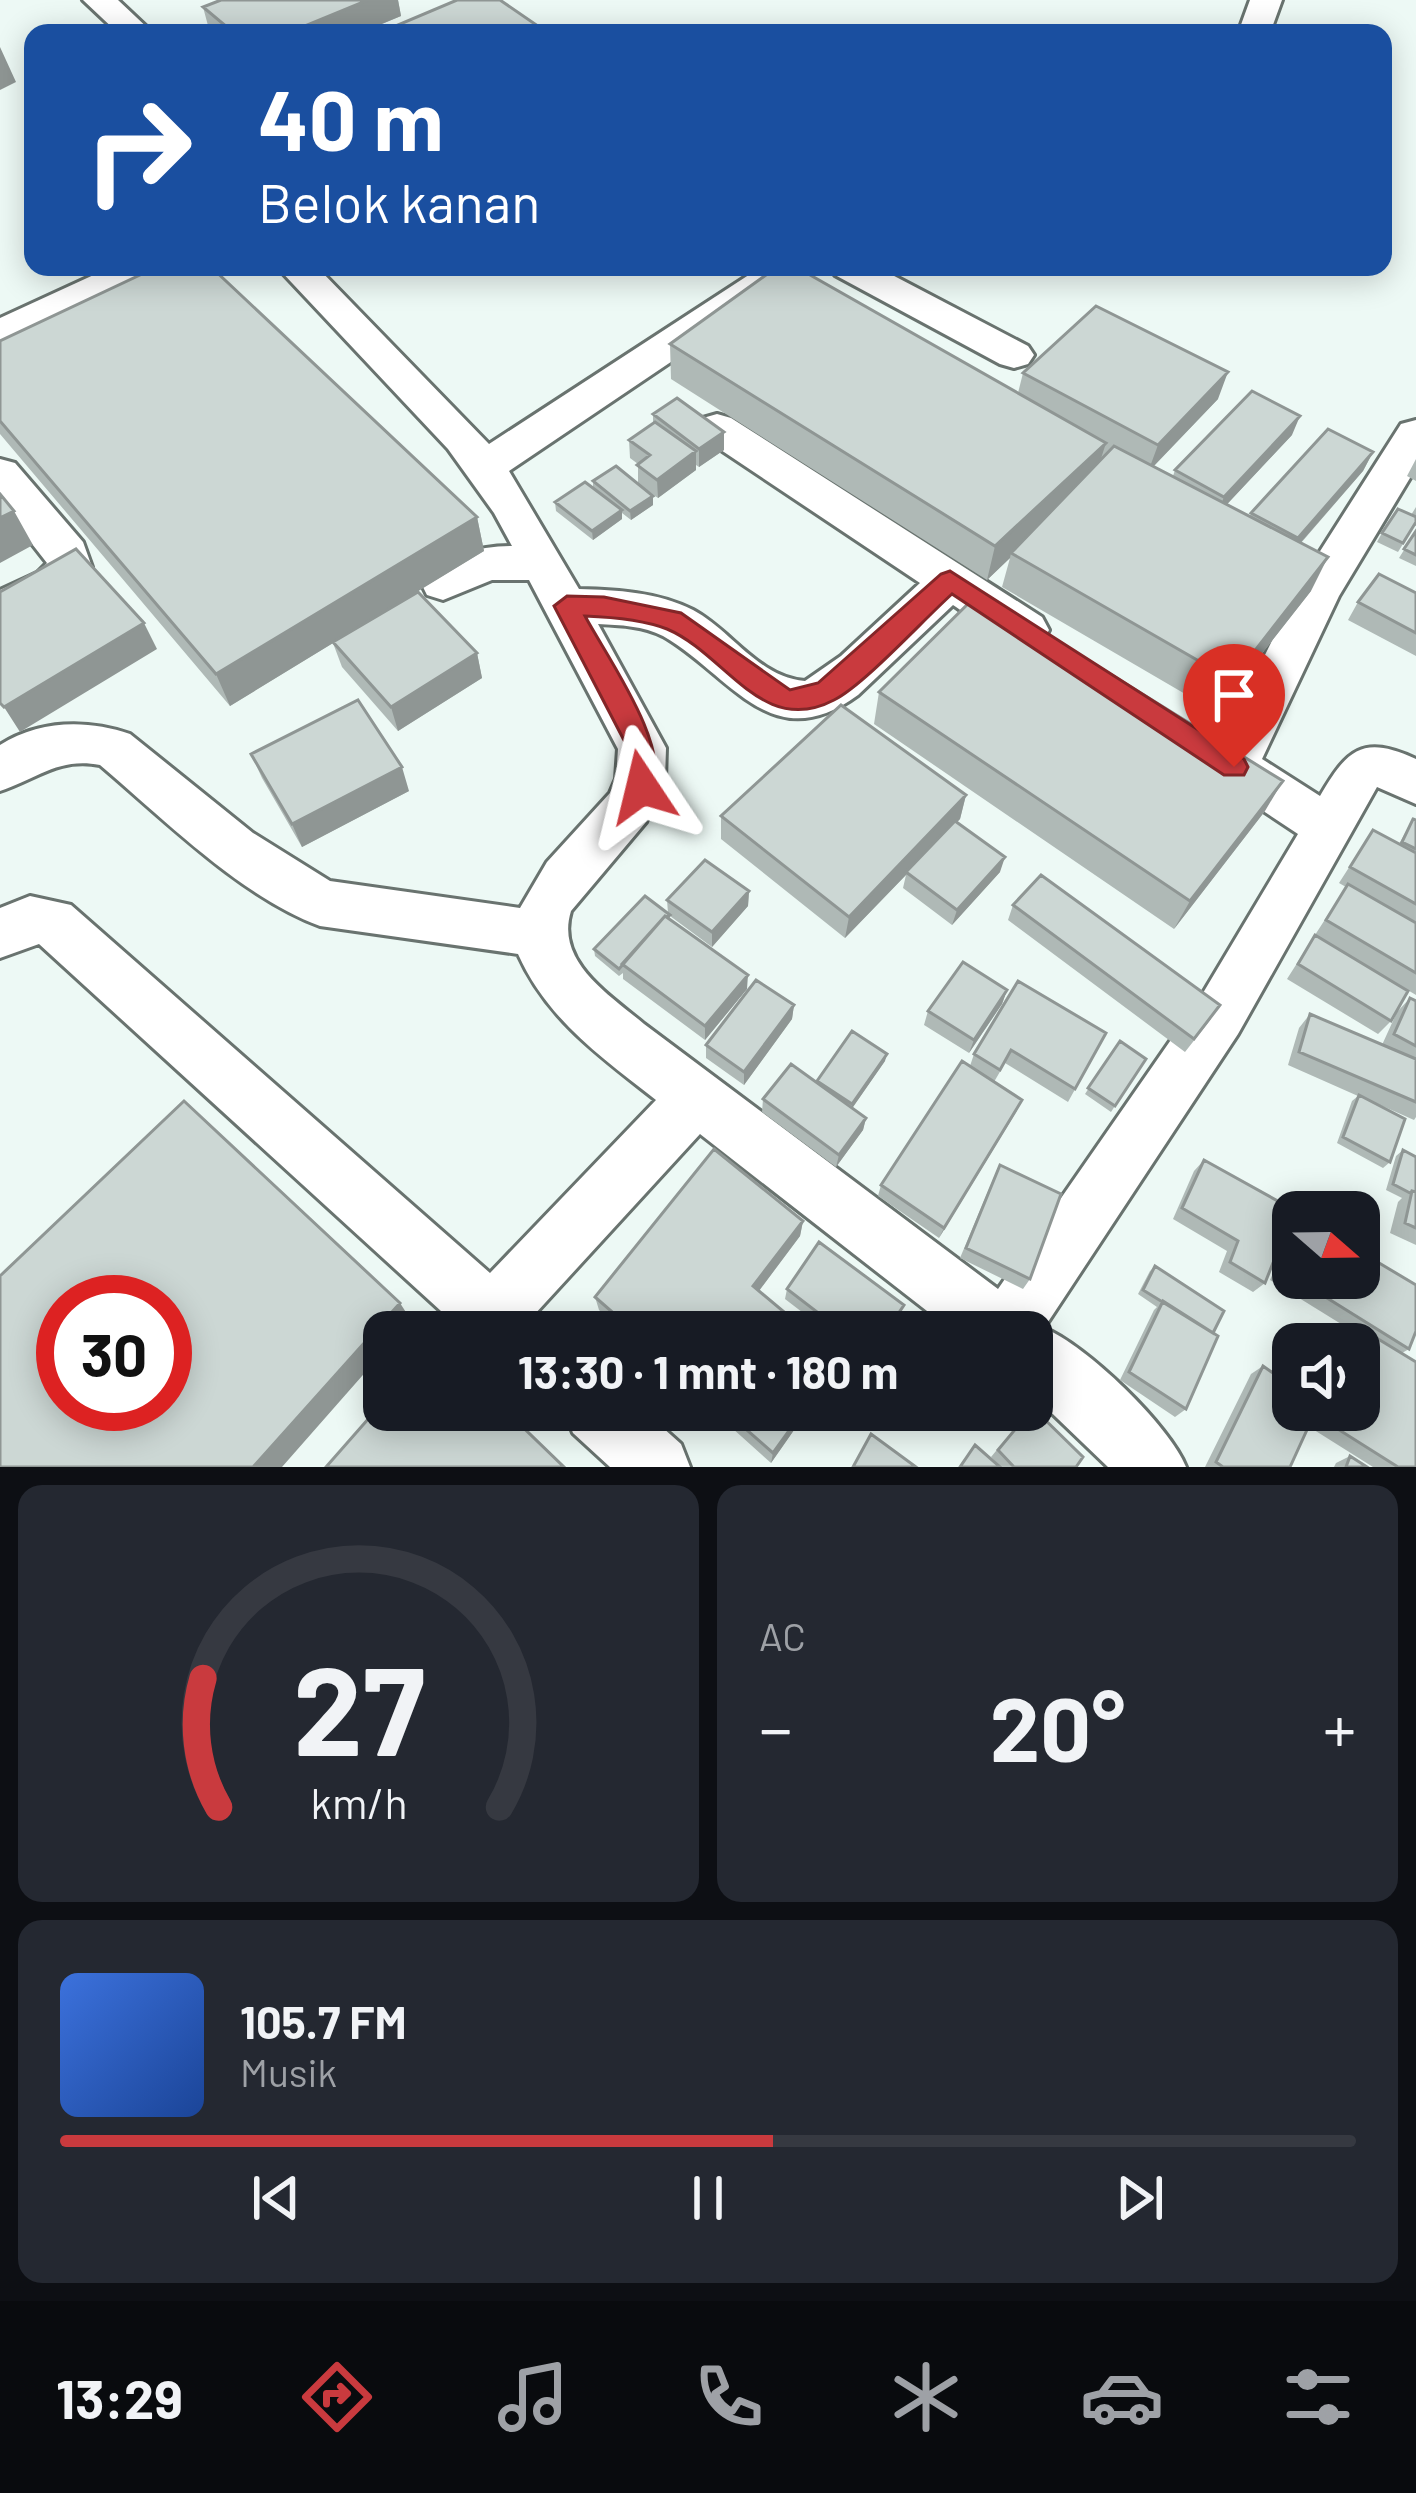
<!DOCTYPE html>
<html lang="id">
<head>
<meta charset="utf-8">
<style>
  body { margin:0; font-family:Barlow,sans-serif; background:#242831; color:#f1f3f6; height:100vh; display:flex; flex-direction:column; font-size:45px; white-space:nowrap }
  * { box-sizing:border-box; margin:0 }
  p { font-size:39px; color:#9ea1a6 }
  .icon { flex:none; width:66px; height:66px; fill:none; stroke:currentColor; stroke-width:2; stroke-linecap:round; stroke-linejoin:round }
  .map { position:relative; height:1467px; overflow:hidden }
  .panel { display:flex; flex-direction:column; gap:18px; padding:18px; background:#0d0f14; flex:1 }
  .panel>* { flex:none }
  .banner { position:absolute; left:24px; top:24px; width:1368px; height:252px; border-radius:24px; box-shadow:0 6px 30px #0003; background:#1a4fa0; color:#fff; overflow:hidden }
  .needle { width:78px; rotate:110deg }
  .fabs { position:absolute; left:1272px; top:1191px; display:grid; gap:24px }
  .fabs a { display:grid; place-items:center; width:108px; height:108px; border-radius:24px; background:#171b24; box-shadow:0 6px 30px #0003; font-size:60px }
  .speed { position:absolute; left:36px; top:1275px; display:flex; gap:24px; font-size:60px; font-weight:700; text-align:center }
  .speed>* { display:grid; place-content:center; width:156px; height:156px; border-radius:50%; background:#171b24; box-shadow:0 6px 30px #0003; line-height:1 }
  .speed .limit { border:18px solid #d22; background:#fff; color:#111 }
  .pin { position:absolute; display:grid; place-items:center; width:102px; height:102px; color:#fff; margin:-123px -51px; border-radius:50% 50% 50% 0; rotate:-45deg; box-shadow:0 0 12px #0007 }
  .pin .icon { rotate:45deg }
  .me { position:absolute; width:132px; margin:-66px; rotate:350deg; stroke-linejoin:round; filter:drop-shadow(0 0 9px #0008) }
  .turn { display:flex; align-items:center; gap:42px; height:252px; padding:0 36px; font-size:54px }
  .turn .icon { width:156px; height:156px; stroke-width:2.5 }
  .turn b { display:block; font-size:84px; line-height:102px }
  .big { font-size:90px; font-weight:700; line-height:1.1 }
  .panel .card { flex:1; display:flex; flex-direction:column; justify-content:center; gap:18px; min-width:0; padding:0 42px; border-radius:24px; background:#242831 }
  .panel .dial { align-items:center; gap:0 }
  .dial svg { height:312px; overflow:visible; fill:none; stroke:#363941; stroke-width:7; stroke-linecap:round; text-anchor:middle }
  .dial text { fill:#f1f3f6; stroke:none }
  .song { display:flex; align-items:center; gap:36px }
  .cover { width:144px; height:144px; border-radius:18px; background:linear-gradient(135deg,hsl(220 70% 55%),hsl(220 70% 35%)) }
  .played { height:12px; border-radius:6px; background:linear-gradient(90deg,#c93a3e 55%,#363941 55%) }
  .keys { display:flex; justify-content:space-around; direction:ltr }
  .heat { display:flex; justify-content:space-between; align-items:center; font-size:66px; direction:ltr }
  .panel .tiles { flex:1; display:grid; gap:18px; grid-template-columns:1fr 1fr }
  .card:last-child { grid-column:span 2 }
  .trip { position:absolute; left:363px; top:1311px; width:690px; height:120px; border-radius:24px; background:#171b24; box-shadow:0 6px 30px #0003; font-weight:700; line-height:120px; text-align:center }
  .dock { display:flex; height:192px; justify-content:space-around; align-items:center; background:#090b0e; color:#9ea1a6 }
  .dock .icon { width:84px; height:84px }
  .dock .selected { color:#c93a3e }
  .dock b { font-size:54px; color:#f1f3f6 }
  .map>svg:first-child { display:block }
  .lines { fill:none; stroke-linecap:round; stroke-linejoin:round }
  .minor-casing { stroke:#69736f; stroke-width:6 }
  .minor { fill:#fff; fill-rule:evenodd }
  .wall { fill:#afb9b6 }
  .shaded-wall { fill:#8f9694 }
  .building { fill:#ccd7d4; stroke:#8f9694; stroke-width:3; fill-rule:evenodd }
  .route { fill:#c93a3e; stroke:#832628; stroke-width:3 }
</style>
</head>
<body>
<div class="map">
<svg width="1416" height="1467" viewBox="0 0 1416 1467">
  <rect width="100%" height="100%" fill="#edf9f5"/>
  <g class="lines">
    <g class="minor-casing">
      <path id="minor" d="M83,0H118L153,33H118Z
        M1250,0H1282L1270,33H1238Z
        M111,267H162L156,275L0,346V318Z
        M277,267H317L489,444L761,267H806L800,275L509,471L579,589C617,590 658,592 693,610C731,630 759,678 805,681L841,656L920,583L703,438L697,428L703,418L717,414L731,418L1042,617L1049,630L1042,643C1009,653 980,623 953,605L858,695C771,759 731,675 663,636C644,626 620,625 598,624L666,748L665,779L646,822L571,911C555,962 610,995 644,1024L998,1289L1200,998L1298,834L1203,771L1196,757L1203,743L1224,738L1303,578L1401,424L1416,420V468L1339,596L1262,759L1320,796C1347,750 1362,734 1416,759V804L1377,787L1238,1034L1044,1328C1086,1345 1170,1426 1186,1467H1108L1032,1394V1332H954L700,1134L534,1315L541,1332H464L39,944L0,958V908L30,896L71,905L490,1273L656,1100C601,1057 547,1019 518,954L320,926C241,897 164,819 100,765C58,757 37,779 0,791V745C39,720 87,719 130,734L253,833L330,881L520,908L547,862L610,793L616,779L618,749L529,580H492L443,600L427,595L421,583C436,555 482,546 512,546L494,513L448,449Z
        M829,267H877L1028,346L1034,355L1028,364L1014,368L1000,364L835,275Z
        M0,459L15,463L83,542L92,567L69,597L0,627V590L37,573L47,563L0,503Z
        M564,1410H643L681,1444L690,1467H610L573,1433Z"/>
    </g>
    <use href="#minor" class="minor"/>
  </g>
  <path class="wall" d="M221,0H398L401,16L360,33H210L203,7Z
    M0,341L477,517L484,551L366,622L477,653L482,678L398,731L342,667L333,643L230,706L0,434Z
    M670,344L1018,393L1023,373L1218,399L1154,466L1173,476L1175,470L1292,435L1227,504L1250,516L1251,513L1373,452L1363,471L1301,543L1311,591L1216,712L1002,587L1010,558L987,580L671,379Z
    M653,414L724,432V450L699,467L696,465V470L658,498L638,484V464L630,458L629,440L653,423Z
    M1416,459V481L1407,476Z
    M593,481L653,496V505L631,520L622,513V519L593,540L556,511L555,502L593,489Z
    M1416,507V526H1414L1398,552L1377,542L1382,533L1411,515Z
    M1416,531V566L1399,558Z
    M1416,593V656L1348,620L1358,602Z
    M879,692L1265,811L1174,929L874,724Z
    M251,754L409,791L302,847L262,778Z
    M966,795L960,819L957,822L1000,872L952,925L903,888L906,875L845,938L721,839V816Z
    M1413,819L1416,820V995L1315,935L1346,887L1339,883L1373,830L1399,844Z
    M749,891L748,906L712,947L670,916V920L747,989L705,1040L623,979V973L619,976L595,956L594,949L668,913L667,900Z
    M1013,905L1211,1019L1185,1052L1008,920Z
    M1315,935L1391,1021L1378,1034L1287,979Z
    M1007,990L1002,1004L969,1053L924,1025L928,1011Z
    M1410,998L1416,1001V1117L1414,1120L1369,1100L1390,1162L1383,1168L1337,1143L1352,1101L1358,1096L1288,1065L1299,1028L1310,1014L1382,1045L1397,1012Z
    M794,1005L792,1019L744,1085L706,1058V1045Z
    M1106,1033L1068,1102L1005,1063L994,1082L1022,1100L939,1238L878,1196L881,1185L970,1066L974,1054Z
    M1120,1041L1146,1059L1111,1112L1085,1094Z
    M885,1061L852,1108L866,1118L863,1130L836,1167L762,1112L763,1099Z
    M1403,1150L1416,1157V1245L1390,1233L1398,1202L1402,1198L1386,1190L1396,1156Z
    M1204,1160L1265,1283L1253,1292L1219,1272L1227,1251L1173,1219L1194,1171Z
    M994,1177L1030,1279L1023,1289L960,1258Z
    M803,1221L800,1236L759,1291L808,1332H623L599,1310L595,1297Z
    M1293,1229V1278H1359L1409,1349L1402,1353L1416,1467H1373L1311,1428L1318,1410H1359V1344H1343L1346,1337L1354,1332L1270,1280Z
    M1155,1266L1213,1333L1186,1409L1175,1417L1120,1380L1154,1310L1157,1307L1138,1294L1150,1271Z
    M787,1289L904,1305L888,1332H828L785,1299Z
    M1263,1366L1290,1467H1205L1251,1374Z
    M712,1410H808L771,1463Z
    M1026,1415L1076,1467H1001L991,1457Z
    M1350,1456L1367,1467H1334L1336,1463Z"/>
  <path class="shaded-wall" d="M368,0H398L401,16L360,33H288Z
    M0,47L16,82L0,90Z
    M1228,372L1218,399L1148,472L1158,445Z
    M1300,416L1292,435L1217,515L1224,497Z
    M724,432V450L699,467V449Z
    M1106,443L1095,477L1011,553L1010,558L987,580L995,546Z
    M696,451V470L658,498L657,480Z
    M1373,452L1363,471L1289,556L1298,538Z
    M653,496V505L631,520L630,511Z
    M622,510V519L593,540L592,531Z
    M14,511L33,545L0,563V518Z
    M477,517L484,551L230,706L216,674Z
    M1328,557L1311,591L1216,712L1232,680Z
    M144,623L157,649L20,732L4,707Z
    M477,653L482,678L398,731L391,707Z
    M402,767L409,791L302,847L292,824Z
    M1283,781L1265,811L1174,929L1190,901Z
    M966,795L960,819L845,938L849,917Z
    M1005,857L1000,872L952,925L957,910Z
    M749,891L748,906L712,947V932Z
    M748,975L747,989L705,1040V1026Z
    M1007,990L1002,1004L969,1053L974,1040Z
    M794,1005L792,1019L744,1085V1072Z
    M887,1054L885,1061L851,1110L852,1104Z
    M1022,1100L1016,1112L939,1238L944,1228Z
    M866,1118L863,1130L836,1167L839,1155Z
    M803,1221L800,1236L752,1300L753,1286Z
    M400,1303L411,1320L401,1332H384V1351L282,1467H253Z
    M804,1410H808L771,1463L773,1453Z"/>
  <path class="building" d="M221,0H368L288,33H234L203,7Z
    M457,0H500L548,33H402L393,27Z
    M157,267H211L477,517L216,674L0,421V341Z
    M777,267H796L1106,443L995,546L670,344Z
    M1096,306L1228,372L1158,445L1023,373Z
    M1252,391L1300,416L1224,497L1175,470Z
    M677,398L724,432L699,449L653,414Z
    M655,422L696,451L657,480L637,465L650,455L629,440Z
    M1328,429L1373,452L1298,538L1251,513Z
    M1114,446L1328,557L1232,680L1011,553Z
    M616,466L653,496L630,511L593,481Z
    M585,482L622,510L592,531L555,502Z
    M0,494L14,511L0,518Z
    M1398,509L1416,517V522L1403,543L1382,533Z
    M1416,531V555L1404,549Z
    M76,549L144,623L4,707L0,703V592Z
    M1379,574L1416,593V633L1358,602Z
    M418,592L477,653L391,707L333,642Z
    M979,593L1283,781L1190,901L879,692Z
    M358,700L402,767L292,824L251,754Z
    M841,705L966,795L849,917L721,816Z
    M1413,819L1416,820V849L1402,842Z
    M955,821L1005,857L957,910L906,872Z
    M1373,830L1416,853V904L1350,867Z
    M705,860L749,891L712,932L667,900Z
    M1041,875L1220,1005L1194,1039L1013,905Z
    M1348,884L1416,923V973L1326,920Z
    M645,896L670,915L667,917L665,916L619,969L594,949Z
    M665,916L748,975L705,1026L622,964Z
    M1315,935L1408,991L1391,1021L1298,964Z
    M963,962L1007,990L974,1040L928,1011Z
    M756,980L794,1005L744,1072L706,1045Z
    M1018,981L1106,1033L1075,1089L1011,1050L1000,1070L974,1054Z
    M1410,998L1416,1001V1046L1394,1034Z
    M1310,1014L1416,1059V1102L1299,1052Z
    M852,1031L887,1054L852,1104L817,1081Z
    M1120,1041L1146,1059L1115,1106L1088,1088Z
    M962,1061L1022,1100L944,1228L881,1185Z
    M791,1064L866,1118L839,1155L763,1099Z
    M1359,1095L1405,1119L1390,1162L1343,1137Z
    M184,1101L400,1303L253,1467H0V1276ZM63,1302H165V1404H63Z
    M714,1149L803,1221L753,1286L808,1332H635L595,1297Z
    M1403,1150L1416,1157V1192L1412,1191L1410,1193L1393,1184Z
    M1204,1160L1294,1210L1265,1283L1230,1262L1238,1241L1182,1208Z
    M1000,1165L1061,1194L1030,1279L966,1248Z
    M1412,1191L1416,1192V1228L1405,1223Z
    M819,1242L904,1305L886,1332H843L787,1289Z
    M1293,1245V1277L1282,1270Z
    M1359,1251L1416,1285V1331L1409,1349L1295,1278H1359Z
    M1155,1266L1224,1311L1213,1333L1143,1290Z
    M1163,1301L1218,1336L1186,1409L1129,1372Z
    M1360,1328L1416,1362V1467H1398L1325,1421L1329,1410H1359V1344H1354Z
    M1263,1366L1293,1387V1410H1316L1290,1467H1223L1216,1462Z
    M384,1401V1410H505L564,1467H326Z
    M1033,1408L1083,1457L1076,1467H1014L998,1450Z
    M724,1410H804L773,1453Z
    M871,1434L916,1467H853Z
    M975,1445L1000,1467H960Z
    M1350,1456L1367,1467H1346Z"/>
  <path class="route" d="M950,571L1244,759L1248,767L1244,775H1224L952,594C923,620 864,685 834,700C762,738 726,654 667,629C644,620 610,617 585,616C608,659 673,748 652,795H632L628,748L554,606L567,596L604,597L681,613L790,690L818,683L941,574Z"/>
</svg>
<div class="fabs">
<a><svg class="needle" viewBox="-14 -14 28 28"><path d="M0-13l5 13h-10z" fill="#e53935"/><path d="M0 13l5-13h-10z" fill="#9ea1a6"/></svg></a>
<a><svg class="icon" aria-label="sound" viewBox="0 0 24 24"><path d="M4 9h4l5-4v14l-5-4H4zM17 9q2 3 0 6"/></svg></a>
</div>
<div class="speed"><div class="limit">30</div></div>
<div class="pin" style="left:1234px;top:767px;background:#d93025"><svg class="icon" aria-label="arrive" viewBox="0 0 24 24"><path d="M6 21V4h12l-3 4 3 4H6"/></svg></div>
<svg class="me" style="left:642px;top:787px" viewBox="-20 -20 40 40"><path d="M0-17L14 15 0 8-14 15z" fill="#c93a3e" stroke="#fff" stroke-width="4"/></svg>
<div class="trip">13:30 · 1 mnt · 180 m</div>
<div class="banner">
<div class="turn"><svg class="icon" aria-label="right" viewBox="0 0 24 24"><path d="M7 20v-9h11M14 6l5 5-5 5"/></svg><div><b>40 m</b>Belok kanan</div></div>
</div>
</div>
<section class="panel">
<div class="tiles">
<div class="card dial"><svg viewBox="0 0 100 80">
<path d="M14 69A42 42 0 1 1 86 69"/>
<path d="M14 69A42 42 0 0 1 10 36" stroke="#c93a3e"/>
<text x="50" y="56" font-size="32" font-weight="700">27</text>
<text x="50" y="72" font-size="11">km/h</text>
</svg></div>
<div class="card"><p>AC</p>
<div class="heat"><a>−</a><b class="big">20°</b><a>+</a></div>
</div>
<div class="card">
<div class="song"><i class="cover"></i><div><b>105.7 FM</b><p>Musik</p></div></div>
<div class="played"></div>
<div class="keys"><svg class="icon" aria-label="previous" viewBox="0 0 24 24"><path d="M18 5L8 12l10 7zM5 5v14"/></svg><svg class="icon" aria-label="pause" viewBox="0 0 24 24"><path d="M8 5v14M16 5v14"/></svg><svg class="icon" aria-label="next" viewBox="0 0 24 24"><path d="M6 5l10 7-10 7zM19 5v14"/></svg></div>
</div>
</div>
</section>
<nav class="dock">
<b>13:29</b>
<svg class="icon selected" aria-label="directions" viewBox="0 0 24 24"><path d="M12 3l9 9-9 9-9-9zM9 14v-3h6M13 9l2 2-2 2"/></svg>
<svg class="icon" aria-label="music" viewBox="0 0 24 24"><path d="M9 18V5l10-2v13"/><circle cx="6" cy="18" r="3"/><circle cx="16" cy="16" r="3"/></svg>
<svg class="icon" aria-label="phone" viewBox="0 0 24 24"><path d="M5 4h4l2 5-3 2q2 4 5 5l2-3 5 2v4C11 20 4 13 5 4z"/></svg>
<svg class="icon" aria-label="climate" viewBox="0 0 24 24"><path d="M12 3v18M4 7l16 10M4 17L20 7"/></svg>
<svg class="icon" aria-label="car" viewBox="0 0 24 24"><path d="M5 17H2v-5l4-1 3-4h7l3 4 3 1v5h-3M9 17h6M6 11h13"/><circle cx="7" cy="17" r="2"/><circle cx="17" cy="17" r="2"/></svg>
<svg class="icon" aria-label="filters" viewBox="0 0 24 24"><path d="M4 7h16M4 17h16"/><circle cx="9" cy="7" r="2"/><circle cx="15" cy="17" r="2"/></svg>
</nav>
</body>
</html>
